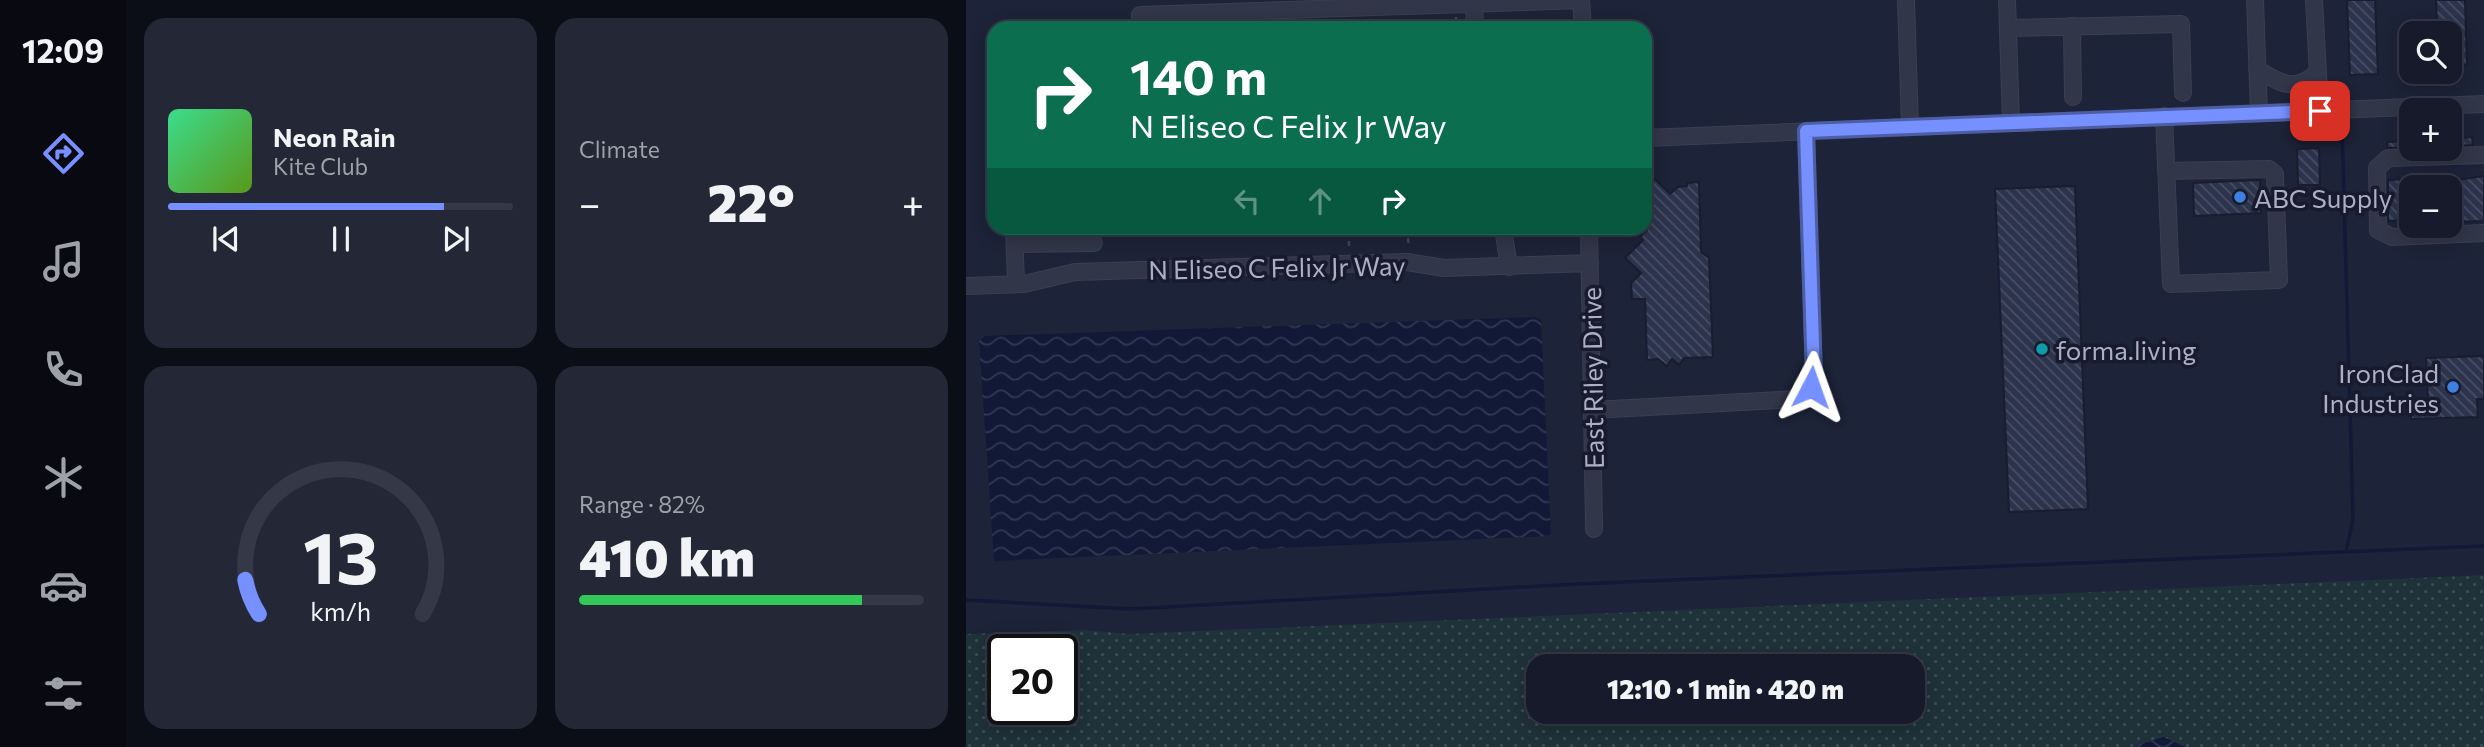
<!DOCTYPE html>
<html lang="en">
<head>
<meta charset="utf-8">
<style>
  body { margin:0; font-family:Commissioner,sans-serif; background:#232736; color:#f1f3f6; height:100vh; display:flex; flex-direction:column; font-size:26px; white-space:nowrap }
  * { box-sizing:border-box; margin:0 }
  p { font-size:23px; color:#9ea1a8 }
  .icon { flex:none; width:38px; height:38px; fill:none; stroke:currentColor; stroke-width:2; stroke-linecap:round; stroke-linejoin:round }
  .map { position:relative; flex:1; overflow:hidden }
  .panel { display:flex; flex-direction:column; gap:18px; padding:18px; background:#0c0e17; width:840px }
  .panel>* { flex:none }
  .guide { position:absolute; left:21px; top:21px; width:665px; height:214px; border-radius:21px; box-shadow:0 4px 18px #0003,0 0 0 2px #353847; background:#0b6e4f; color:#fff; overflow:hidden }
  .tools { position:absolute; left:1433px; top:21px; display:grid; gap:14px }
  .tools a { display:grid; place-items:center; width:63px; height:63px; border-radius:14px; background:#161a2a; box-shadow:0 4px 18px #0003,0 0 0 2px #353847; font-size:35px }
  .speed { position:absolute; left:21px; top:634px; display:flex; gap:14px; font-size:35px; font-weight:700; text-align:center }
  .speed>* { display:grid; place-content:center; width:91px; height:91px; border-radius:50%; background:#161a2a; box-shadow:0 4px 18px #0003,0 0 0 2px #353847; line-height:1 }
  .speed .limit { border:4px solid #111; border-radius:10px; background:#fff; color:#111 }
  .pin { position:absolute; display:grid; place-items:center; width:60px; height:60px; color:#fff; margin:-30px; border-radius:14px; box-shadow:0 4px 10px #0006 }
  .me { position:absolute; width:77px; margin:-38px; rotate:4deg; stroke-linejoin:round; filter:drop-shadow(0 0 5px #0008) }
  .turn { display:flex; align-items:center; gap:24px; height:147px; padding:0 28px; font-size:32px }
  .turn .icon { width:91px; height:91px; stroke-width:2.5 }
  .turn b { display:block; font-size:49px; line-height:60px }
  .lanes { display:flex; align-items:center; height:66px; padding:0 28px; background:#0003; justify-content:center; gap:35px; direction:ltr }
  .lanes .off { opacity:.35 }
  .big { font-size:52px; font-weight:800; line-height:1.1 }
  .panel .card { flex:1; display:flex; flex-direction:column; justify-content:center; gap:10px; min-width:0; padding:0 24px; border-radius:21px; background:#232736 }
  .panel .dial { align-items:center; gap:0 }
  .dial svg { height:182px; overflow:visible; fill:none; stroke:#353847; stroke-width:7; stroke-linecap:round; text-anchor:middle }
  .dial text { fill:#f1f3f6; stroke:none }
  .song { display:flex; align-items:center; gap:21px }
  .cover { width:84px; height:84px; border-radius:10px; background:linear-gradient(135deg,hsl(150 70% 55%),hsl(90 70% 35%)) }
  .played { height:7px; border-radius:4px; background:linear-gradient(90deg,#7690ff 80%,#353847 80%) }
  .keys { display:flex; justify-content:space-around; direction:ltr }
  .heat { display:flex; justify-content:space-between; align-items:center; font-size:38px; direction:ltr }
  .charge { height:10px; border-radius:5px; background:linear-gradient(90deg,#34c759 82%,#353847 0) }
  .panel .tiles { flex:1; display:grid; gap:18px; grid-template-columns:repeat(2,1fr) }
  .trip { position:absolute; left:560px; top:654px; width:399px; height:70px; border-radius:21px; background:#161a2a; box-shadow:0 4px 18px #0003,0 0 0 2px #353847; font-weight:800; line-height:70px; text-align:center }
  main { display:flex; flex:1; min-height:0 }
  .menu { display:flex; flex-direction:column; width:126px; justify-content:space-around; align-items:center; background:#090a11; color:#9ea1a8 }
  .menu .icon { width:49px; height:49px }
  .menu .on { color:#7690ff }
  .menu b { font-size:32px; color:#f1f3f6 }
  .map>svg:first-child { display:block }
  .grass { fill:url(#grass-dots); fill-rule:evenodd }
  .water { fill:url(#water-waves) }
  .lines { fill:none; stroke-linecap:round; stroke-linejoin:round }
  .stream { stroke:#111936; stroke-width:3.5 }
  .building { fill:url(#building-back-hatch); stroke:#191d2f; stroke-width:2 }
  .minor-casing { stroke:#3b3f52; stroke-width:18 }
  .path { stroke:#384a52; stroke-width:2.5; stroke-dasharray:5 5; stroke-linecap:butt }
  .minor { stroke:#313648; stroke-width:16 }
  .route-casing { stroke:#4d5ea6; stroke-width:18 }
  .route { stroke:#7690ff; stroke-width:12 }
  .shop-dot { fill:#3f7fe0; stroke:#171b2d; stroke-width:2.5 }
  .culture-dot { fill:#0f9aa8; stroke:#171b2d; stroke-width:2.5 }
  .labels { text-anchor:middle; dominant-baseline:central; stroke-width:7; stroke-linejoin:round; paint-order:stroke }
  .poi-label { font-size:26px; fill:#abb0c6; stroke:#171b2d; text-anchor:start }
  .street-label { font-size:26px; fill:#abb0c6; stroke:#171b2d }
</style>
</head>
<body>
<main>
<nav class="menu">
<b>12:09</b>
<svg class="icon on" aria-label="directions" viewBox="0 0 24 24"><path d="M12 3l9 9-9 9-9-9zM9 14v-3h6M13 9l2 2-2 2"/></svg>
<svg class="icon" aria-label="music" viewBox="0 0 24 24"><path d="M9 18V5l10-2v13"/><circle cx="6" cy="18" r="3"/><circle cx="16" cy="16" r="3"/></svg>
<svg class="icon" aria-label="phone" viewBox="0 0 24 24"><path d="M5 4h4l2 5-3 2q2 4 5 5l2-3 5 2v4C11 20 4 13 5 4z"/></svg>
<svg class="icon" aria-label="climate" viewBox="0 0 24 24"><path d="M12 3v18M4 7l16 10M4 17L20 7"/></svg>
<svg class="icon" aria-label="car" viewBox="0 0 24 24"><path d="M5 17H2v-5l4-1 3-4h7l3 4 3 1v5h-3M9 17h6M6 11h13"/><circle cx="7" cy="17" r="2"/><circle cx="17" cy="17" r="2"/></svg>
<svg class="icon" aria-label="filters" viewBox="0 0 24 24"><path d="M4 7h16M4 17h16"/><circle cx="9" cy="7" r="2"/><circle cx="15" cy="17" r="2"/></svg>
</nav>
<section class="panel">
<div class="tiles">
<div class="card">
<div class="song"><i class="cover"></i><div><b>Neon Rain</b><p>Kite Club</p></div></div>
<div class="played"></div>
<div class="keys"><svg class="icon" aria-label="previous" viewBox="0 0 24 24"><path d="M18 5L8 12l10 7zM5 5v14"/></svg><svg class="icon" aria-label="pause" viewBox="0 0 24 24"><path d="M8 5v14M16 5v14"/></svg><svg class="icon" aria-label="next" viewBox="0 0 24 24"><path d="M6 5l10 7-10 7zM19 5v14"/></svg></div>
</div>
<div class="card"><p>Climate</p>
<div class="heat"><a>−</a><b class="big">22°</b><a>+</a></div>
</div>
<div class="card dial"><svg viewBox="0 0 100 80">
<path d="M14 69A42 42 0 1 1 86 69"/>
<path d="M14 69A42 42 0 0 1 8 54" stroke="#7690ff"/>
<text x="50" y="56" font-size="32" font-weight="700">13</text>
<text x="50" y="72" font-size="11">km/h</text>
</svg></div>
<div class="card"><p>Range · 82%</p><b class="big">410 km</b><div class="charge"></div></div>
</div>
</section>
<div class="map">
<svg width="1518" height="747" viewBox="0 0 1518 747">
  <defs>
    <pattern id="grass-dots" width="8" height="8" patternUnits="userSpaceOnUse" patternTransform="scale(1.75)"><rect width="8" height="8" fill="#1f3139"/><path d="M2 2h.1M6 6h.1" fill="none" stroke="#3d4c54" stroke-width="1.8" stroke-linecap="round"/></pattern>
    <pattern id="water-waves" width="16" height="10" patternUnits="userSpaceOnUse" patternTransform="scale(1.75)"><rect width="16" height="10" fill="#111936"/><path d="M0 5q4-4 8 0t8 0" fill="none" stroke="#313852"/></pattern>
    <pattern id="building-back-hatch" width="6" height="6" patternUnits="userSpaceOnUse" patternTransform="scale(1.75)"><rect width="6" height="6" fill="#2c334d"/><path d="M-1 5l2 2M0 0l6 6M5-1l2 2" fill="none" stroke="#484e65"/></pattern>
  </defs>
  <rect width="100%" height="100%" fill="#1d2338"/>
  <path class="grass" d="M1518,575V747H0V634L117,630L164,634ZM37,649H96V709H37ZM572,667H947V712H572Z"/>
  <path class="water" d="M569,317L575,320L585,536L28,561L13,341L19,336Z
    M1198,737L1219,747H1165Z"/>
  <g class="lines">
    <path class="stream" d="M1376,125L1387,519L1380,552
      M0,600L165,609L611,584L1518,546"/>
  </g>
  <path class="building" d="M1381,0H1409L1412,74L1384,75Z
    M1470,0H1499L1501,65L1484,66V33H1471Z
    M1506,137L1507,145L1484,146V139Z
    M1446,141V147L1421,148V142Z
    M1353,148L1354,185H1332L1331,149Z
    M1518,176V221L1484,222V181Z
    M689,179L704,194L712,187L721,186V183L733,182L735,252L743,258L747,357L718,358L713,365L706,359L701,366L692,359L681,360L679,299H666L665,283L675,273L659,258L677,240L674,237L681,230L679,189Z
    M1446,179V220L1422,221V180Z
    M1294,180L1295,213L1228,216L1227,183Z
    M1109,186L1122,509L1043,512L1029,189Z
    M1518,356V399H1511L1512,417L1445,419V401L1462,400L1460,358Z"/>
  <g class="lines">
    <g class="minor-casing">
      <path id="minor" d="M615,0L617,28
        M940,0L944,127
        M1041,0L1045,123
        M1289,0L1293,113
        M1348,0L1354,111
        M508,4L509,28
        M1106,26L1107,97
        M174,28V15L615,0
        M1042,28L1215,24L1217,93
        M1291,69C1316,84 1328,93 1352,72
        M1198,116L1205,284L1313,280L1309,174L1303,169L1200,171
        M679,138L1518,104
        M1518,155L1422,158L1411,168L1412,230L1426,237L1518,233
        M48,228L50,284
        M537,228L543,267
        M623,228L628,529
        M49,244L128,243
        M0,286L58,284L109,272L441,262L478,268L624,263
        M627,410L833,399L841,395L848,376L840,131"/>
    </g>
    <path class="path" d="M490,17V28
      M378,228L389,231L396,228
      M414,228L424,233L441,230
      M441,228L443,248
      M521,228L523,236
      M383,231V249"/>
    <use href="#minor" class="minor"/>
  </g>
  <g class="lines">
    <g class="route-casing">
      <path id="route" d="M845,387L848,376L840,131L1354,111"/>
    </g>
    <use href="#route" class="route"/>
  </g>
  <g class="shop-dot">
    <circle cx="1274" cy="197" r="7"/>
    <circle cx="1487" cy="387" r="7"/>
  </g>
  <circle class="culture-dot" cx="1076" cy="349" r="7"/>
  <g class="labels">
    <g class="poi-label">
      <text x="1288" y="197">ABC Supply</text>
      <text x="1090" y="349">forma.living</text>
      <text x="1473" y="372" text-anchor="end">IronClad<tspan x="1473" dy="30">Industries</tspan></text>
    </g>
    <g class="street-label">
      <text transform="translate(311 267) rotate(-1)">N Eliseo C Felix Jr Way</text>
      <text transform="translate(626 378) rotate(-91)">East Riley Drive</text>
    </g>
  </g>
</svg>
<div class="tools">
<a><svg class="icon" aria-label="search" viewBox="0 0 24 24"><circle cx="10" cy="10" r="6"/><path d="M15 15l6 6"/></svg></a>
<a>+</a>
<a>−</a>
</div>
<div class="speed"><div class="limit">20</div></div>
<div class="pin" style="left:1354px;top:111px;background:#d93025"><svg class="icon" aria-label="arrive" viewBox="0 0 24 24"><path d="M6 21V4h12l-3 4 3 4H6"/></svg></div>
<svg class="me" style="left:845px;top:387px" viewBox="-20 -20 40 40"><path d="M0-17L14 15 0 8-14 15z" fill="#7690ff" stroke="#fff" stroke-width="4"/></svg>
<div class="trip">12:10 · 1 min · 420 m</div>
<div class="guide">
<div class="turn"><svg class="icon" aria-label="right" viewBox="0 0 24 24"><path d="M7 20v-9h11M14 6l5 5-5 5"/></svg><div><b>140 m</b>N Eliseo C Felix Jr Way</div></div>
<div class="lanes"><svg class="icon off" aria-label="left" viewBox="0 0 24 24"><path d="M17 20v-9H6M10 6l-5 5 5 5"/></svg><svg class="icon off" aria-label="ahead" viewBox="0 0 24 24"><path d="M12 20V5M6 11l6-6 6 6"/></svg><svg class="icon" aria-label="right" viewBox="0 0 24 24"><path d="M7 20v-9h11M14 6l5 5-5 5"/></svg></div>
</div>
</div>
</main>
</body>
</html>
